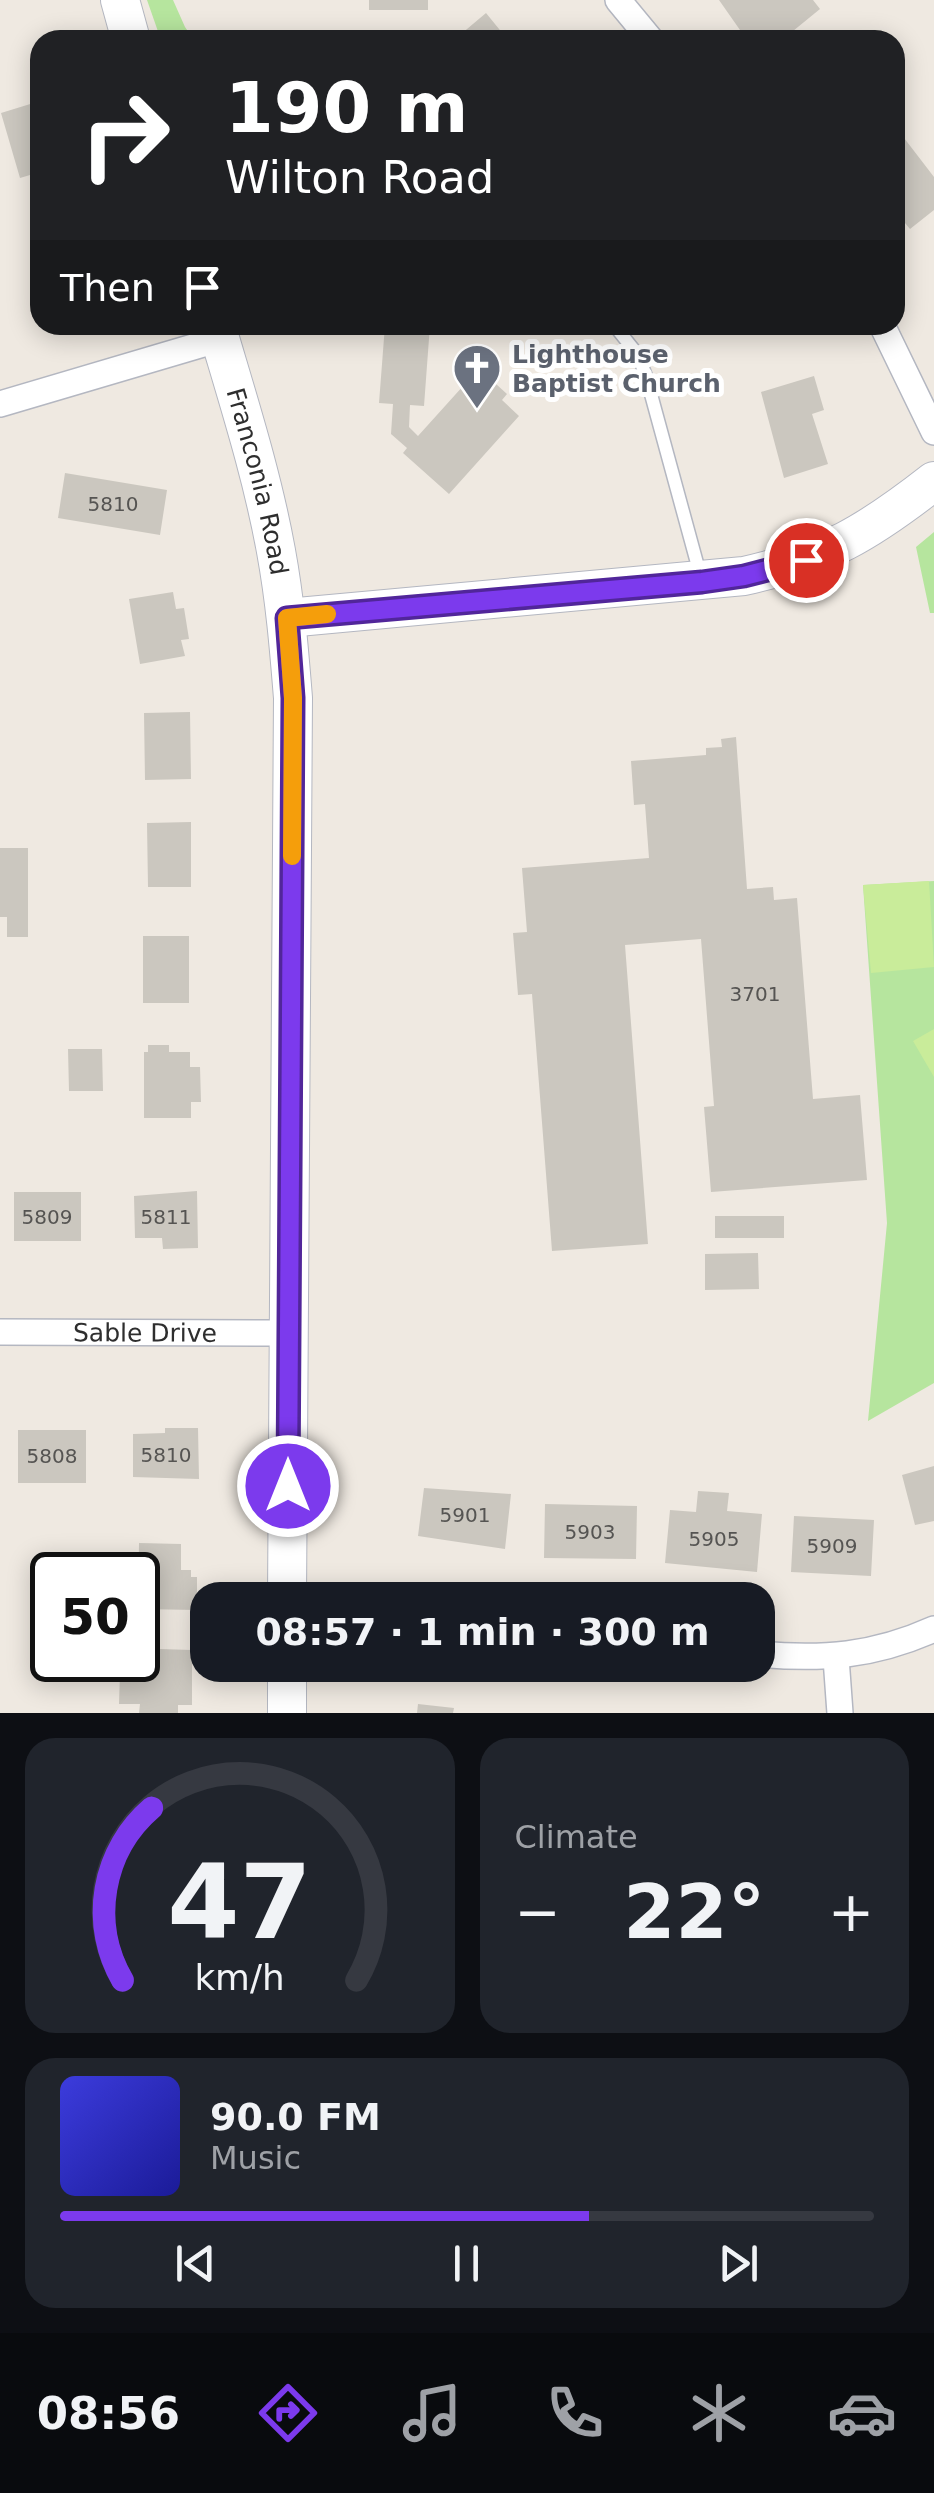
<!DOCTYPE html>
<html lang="en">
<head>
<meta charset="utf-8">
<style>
  body { margin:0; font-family:"DejaVu Sans",sans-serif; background:#20242c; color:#f1f3f6; height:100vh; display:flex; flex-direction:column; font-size:38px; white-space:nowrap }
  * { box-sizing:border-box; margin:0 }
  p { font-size:32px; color:#9ea1a6 }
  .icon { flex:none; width:55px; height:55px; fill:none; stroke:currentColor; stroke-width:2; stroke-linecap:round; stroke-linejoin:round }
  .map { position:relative; height:1713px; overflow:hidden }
  .drawer { display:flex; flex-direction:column; gap:25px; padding:25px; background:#0d0f14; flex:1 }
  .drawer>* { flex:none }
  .top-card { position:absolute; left:30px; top:30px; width:875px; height:305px; border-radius:30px; box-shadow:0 5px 25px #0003; background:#202124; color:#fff; overflow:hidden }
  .speed { position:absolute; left:30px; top:1552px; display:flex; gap:20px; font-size:50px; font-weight:700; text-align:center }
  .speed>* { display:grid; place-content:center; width:130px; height:130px; border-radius:50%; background:#171b24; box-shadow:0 5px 25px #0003; line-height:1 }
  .speed .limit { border:5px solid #111; border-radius:15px; background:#fff; color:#111 }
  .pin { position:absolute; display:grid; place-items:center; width:85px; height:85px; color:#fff; margin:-42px; border:5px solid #fff; border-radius:50%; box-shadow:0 2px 10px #0007 }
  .me { position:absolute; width:110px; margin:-55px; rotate:0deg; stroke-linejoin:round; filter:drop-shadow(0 0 8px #0008) }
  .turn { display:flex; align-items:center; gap:35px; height:210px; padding:0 30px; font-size:45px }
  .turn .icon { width:130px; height:130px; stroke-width:2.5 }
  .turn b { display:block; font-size:70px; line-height:85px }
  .then { display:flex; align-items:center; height:95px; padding:0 30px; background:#0003; gap:20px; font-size:38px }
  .big { font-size:75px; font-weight:600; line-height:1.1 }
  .drawer .tile { flex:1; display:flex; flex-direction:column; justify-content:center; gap:15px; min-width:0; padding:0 35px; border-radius:30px; background:#20242c }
  .drawer .dial { align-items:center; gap:0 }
  .dial svg { height:260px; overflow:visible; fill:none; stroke:#363941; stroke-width:7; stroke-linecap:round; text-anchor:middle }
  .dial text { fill:#f1f3f6; stroke:none }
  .song { display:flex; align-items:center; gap:30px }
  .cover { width:120px; height:120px; border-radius:15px; background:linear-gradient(135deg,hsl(240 70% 55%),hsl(240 70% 35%)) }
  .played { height:10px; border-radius:5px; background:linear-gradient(90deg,#7c3aed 65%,#363941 65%) }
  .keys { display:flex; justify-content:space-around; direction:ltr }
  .heat { display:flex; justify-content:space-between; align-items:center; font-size:55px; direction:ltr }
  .drawer .tiles { flex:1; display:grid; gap:25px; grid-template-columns:1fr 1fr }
  .tile:last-child { grid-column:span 2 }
  .trip { position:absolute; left:190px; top:1582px; width:585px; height:100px; border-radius:30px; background:#171b24; box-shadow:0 5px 25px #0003; font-weight:600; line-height:100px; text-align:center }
  .menu { display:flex; height:160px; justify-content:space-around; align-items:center; background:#090b0e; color:#9ea1a6 }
  .menu .icon { width:70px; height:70px }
  .menu .current { color:#7c3aed }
  .menu b { font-size:45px; color:#f1f3f6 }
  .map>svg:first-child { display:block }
  .green { fill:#b6e59e }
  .pitch { fill:#c9ec9a }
  .building { fill:#cbc7bf }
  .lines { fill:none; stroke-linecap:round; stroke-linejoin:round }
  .lane-casing { stroke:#b4b7c1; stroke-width:15 }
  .street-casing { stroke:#b4b7c1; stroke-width:28 }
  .secondary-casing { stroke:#b4b7c1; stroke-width:40 }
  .lane { stroke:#fff; stroke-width:12 }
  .street { stroke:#fff; stroke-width:25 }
  .secondary { stroke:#fff; stroke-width:38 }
  .route-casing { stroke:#51269a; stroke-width:25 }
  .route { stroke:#7c3aed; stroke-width:18 }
  .slow { stroke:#f59e0b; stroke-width:18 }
  .labels { text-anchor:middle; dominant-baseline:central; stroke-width:10; stroke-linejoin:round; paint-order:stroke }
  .number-label { font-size:20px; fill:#555452 }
  .worship-label { font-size:25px; font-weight:bold; fill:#5b616d; stroke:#fff; text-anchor:start }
  .street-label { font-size:25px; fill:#2e2e2e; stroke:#fff }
</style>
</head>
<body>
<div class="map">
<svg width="934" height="1713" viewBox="0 0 934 1713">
  <rect width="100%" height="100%" fill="#efe9e1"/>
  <path class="green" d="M147,0H173L185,27L194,40H161Z
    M934,532V613H930L916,547Z
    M934,881V1383L868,1421L887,1223L863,885Z"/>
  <path class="pitch" d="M929,881L934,967L871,973L863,885Z
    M934,1029V1077L913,1041Z"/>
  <path class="building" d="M369,0H428V10H369Z
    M719,0H813L820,9L782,40H747Z
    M486,13L508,40H454Z
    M40,101V172L20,178L1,113Z
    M901,134L934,177V210L910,229L895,211V139Z
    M34,221H40V278H37Z
    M385,325H430L424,406L410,405L409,427L418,436L473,375L490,391L496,384L507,394L502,400L519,416L449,494L403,453L407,448L391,434L393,404L379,403Z
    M814,376L824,410L812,414L828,464L784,478L761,392Z
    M65,473L167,490L160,535L58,518Z
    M173,592L176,609L184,608L189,639L181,640L185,656L140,664L129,599Z
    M190,712L191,779L145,780L144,713Z
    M736,737L747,889L773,887L774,900L797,898L813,1099L860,1095L867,1180L711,1192L704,1107L714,1106L701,939L625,945L648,1244L552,1251L532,994L518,995L513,933L527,932L522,868L649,858L645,804L634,805L631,761L706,755V748L722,747L721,739Z
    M191,822V887H148L147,823Z
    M0,848H28V937H7V917H0Z
    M143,936H189V1003H143Z
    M148,1045H169V1052H190V1067H200L201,1102H191V1118H144V1052H148Z
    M68,1049H102L103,1091H69Z
    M197,1191L198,1248L163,1249L162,1238H135L134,1196Z
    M14,1192H81V1241H14Z
    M715,1216H784V1238H715Z
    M758,1253L759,1289L705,1290V1254Z
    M165,1428H198L199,1479L133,1477V1434L165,1433Z
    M18,1430H86V1483H18Z
    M934,1466V1521L915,1525L902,1475Z
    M424,1488L511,1494L505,1549L418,1536Z
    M698,1491L729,1493L727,1511L762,1514L757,1572L665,1563L670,1510L696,1512Z
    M545,1504L637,1506L636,1559L544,1558Z
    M794,1516L874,1520L871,1576L791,1572Z
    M139,1543L181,1544V1570H191V1577H197V1610L138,1609Z
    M159,1649L192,1650V1705H178V1713H139L140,1704H119L120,1672L159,1671Z
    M418,1704L454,1708L453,1713H417Z"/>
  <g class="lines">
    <g class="lane-casing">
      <path id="lane" d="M614,325L638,355L646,376L700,574"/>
    </g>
    <g class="street-casing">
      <g id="street">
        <path d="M618,0L651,40"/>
        <path d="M882,325L934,432"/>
        <path d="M0,404L220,339"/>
        <path id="s1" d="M0,1332L289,1333"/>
        <path d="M758,1654C822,1660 874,1656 934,1629"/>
        <path d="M836,1658L840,1713"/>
      </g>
    </g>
    <g class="secondary-casing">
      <g id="secondary">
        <path d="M120,0L131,40"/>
        <path id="s2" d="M216,325C238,400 262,474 276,551C285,600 289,648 293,698L287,1600"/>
        <path d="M287,618L744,576C826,558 869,532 934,481"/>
        <path d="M287,1713V1665"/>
      </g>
    </g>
    <use href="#lane" class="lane"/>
    <use href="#street" class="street"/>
    <use href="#secondary" class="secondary"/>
  </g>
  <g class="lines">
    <g class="route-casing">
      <path id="route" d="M288,1486L293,698L287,618L702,582L744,576L806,560"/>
    </g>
    <use href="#route" class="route"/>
    <path class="slow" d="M292,856L293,698L287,618L327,614"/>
  </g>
  <defs>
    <g id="church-pin" transform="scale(2.5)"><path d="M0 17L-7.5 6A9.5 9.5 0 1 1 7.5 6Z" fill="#6b7280" stroke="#fff"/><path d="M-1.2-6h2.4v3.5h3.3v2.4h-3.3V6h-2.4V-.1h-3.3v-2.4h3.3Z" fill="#fff"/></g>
  </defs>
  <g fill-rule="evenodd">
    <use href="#church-pin" x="477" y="368"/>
  </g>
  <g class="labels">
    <g class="number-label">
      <text x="113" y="504">5810</text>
      <text x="755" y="994">3701</text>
      <text x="47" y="1217">5809</text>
      <text x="166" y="1217">5811</text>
      <text x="166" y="1455">5810</text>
      <text x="52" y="1456">5808</text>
      <text x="465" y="1515">5901</text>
      <text x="590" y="1532">5903</text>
      <text x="714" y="1539">5905</text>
      <text x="832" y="1546">5909</text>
    </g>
    <g class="worship-label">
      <text x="512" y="354">Lighthouse<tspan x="512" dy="29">Baptist Church</tspan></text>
    </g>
    <g class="street-label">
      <text stroke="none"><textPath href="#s2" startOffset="162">Franconia Road</textPath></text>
      <text stroke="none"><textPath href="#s1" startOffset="145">Sable Drive</textPath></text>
    </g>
  </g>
</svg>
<div class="speed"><div class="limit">50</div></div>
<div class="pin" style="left:806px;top:560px;background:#d93025"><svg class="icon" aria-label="arrive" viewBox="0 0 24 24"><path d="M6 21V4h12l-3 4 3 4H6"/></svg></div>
<svg class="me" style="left:288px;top:1486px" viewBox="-20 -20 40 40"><circle r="17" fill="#7c3aed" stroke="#fff" stroke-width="3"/><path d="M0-11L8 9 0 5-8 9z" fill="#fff"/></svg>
<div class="trip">08:57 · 1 min · 300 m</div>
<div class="top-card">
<div class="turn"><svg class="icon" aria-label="right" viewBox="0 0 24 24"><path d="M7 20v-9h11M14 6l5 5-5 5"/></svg><div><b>190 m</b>Wilton Road</div></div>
<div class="then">Then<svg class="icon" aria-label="arrive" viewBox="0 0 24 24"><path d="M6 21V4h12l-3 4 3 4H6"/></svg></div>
</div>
</div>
<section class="drawer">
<div class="tiles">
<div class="tile dial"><svg viewBox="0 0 100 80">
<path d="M14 69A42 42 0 1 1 86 69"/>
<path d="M14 69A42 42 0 0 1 23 16" stroke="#7c3aed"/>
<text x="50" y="56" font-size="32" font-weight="700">47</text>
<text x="50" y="72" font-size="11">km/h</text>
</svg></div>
<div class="tile"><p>Climate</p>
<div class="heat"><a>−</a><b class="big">22°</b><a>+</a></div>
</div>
<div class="tile">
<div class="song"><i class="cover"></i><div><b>90.0 FM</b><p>Music</p></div></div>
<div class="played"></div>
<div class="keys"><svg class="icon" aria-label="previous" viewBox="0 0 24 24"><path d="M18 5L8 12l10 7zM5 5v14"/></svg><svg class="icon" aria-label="pause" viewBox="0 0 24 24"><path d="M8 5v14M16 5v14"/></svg><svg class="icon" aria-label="next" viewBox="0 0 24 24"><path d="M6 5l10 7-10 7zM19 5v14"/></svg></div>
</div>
</div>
</section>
<nav class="menu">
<b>08:56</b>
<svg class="icon current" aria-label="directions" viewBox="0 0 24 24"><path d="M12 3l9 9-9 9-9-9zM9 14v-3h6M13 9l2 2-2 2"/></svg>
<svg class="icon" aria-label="music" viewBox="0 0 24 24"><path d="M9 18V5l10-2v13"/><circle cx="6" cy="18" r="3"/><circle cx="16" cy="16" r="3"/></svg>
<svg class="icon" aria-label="phone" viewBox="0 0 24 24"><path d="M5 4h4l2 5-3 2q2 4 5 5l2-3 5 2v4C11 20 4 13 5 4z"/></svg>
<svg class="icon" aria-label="climate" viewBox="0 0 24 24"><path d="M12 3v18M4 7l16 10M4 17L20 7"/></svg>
<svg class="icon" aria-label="car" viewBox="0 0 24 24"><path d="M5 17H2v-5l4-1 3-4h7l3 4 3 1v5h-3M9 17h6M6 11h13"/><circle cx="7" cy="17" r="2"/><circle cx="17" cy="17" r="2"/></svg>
</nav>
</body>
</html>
